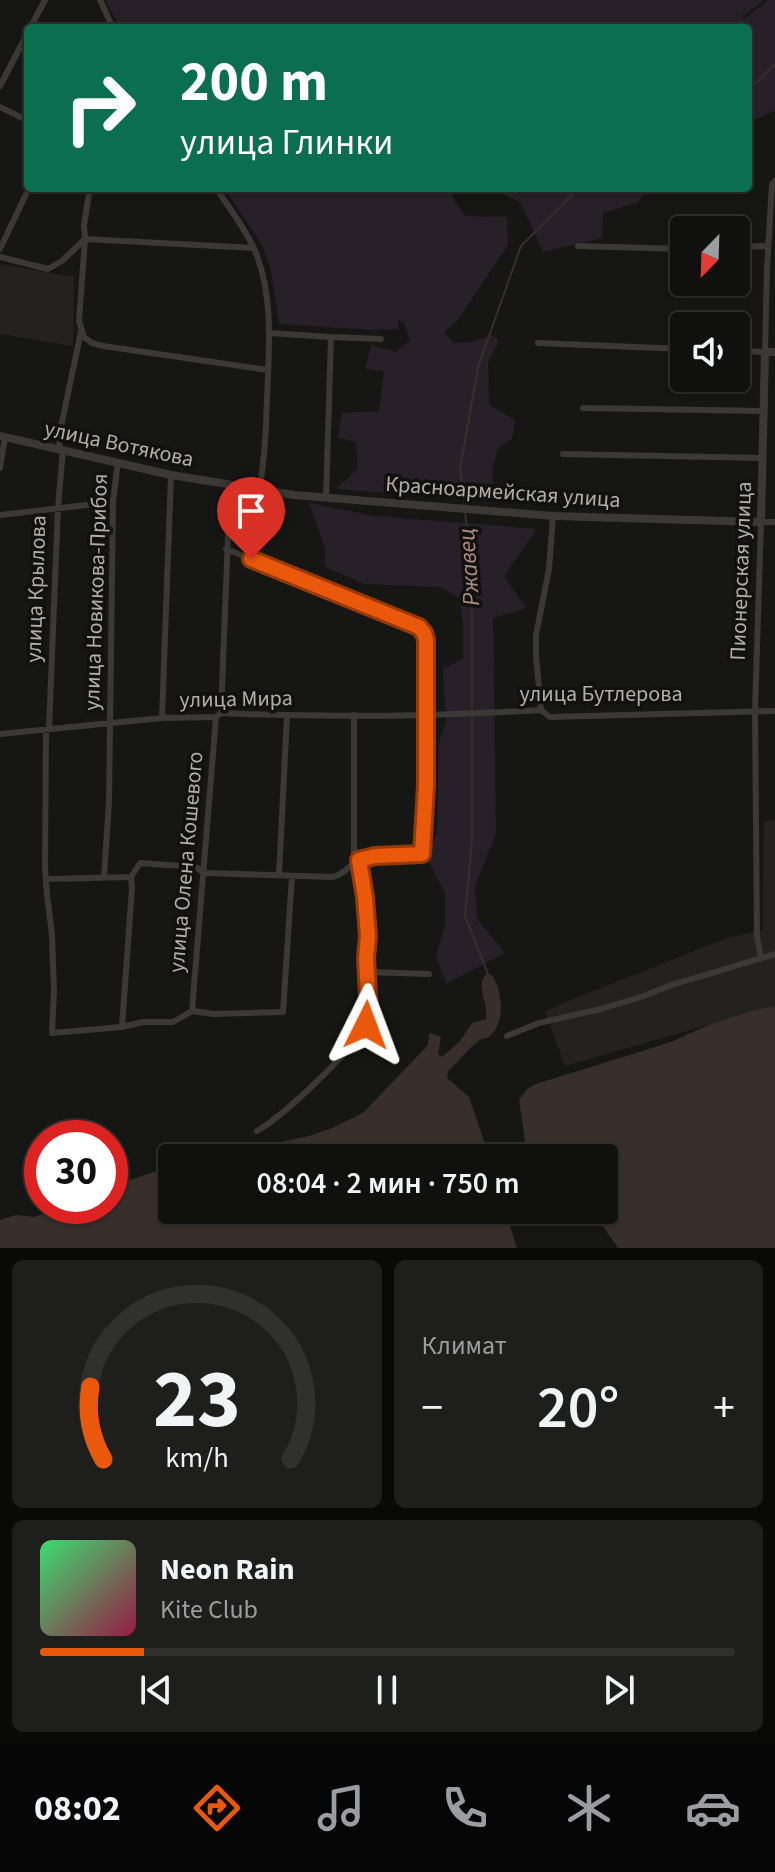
<!DOCTYPE html>
<html lang="ru">
<head>
<meta charset="utf-8">
<style>
  body { margin:0; font-family:"Source Sans 3",sans-serif; background:#1e1e1d; color:#f1f3f6; height:100vh; display:flex; flex-direction:column; font-size:30px; white-space:nowrap }
  * { box-sizing:border-box; margin:0 }
  p { font-size:26px; color:#9c9d9e }
  .icon { flex:none; width:44px; height:44px; fill:none; stroke:currentColor; stroke-width:2; stroke-linecap:round; stroke-linejoin:round }
  .map { position:relative; height:1248px; overflow:hidden }
  .sheet { display:flex; flex-direction:column; gap:12px; padding:12px; background:#090908; flex:1 }
  .sheet>* { flex:none }
  .top-card { position:absolute; left:24px; top:24px; width:728px; height:168px; border-radius:8px; box-shadow:0 2px 6px #0004,0 0 0 2px #30302f; background:#0b6e4f; color:#fff; overflow:hidden }
  .needle { width:52px; rotate:203deg }
  .buttons { position:absolute; left:670px; top:216px; display:grid; gap:16px }
  .buttons a { display:grid; place-items:center; width:80px; height:80px; border-radius:8px; background:#10100f; box-shadow:0 2px 6px #0004,0 0 0 2px #30302f; font-size:40px }
  .speed { position:absolute; left:24px; top:1120px; display:flex; gap:16px; font-size:40px; font-weight:700; text-align:center }
  .speed>* { display:grid; place-content:center; width:104px; height:104px; border-radius:50%; background:#10100f; box-shadow:0 2px 6px #0004,0 0 0 2px #30302f; line-height:1 }
  .speed .limit { border:12px solid #d22; background:#fff; color:#111 }
  .pin { position:absolute; display:grid; place-items:center; width:68px; height:68px; color:#fff; margin:-82px -34px; border-radius:50% 50% 50% 0; rotate:-45deg; box-shadow:0 0 8px #0007 }
  .pin .icon { rotate:45deg }
  .me { position:absolute; width:88px; margin:-44px; rotate:3deg; stroke-linejoin:round; filter:drop-shadow(0 0 6px #0008) }
  .turn { display:flex; align-items:center; gap:28px; height:168px; padding:0 24px; font-size:36px }
  .turn .icon { width:104px; height:104px; stroke-width:2.5 }
  .turn b { display:block; font-size:56px; line-height:68px }
  .big { font-size:60px; font-weight:600; line-height:1.1 }
  .sheet .tile { flex:1; display:flex; flex-direction:column; justify-content:center; gap:12px; min-width:0; padding:0 28px; border-radius:12px; background:#1e1e1d }
  .sheet .dial { align-items:center; gap:0 }
  .dial svg { height:208px; overflow:visible; fill:none; stroke:#30302f; stroke-width:7; stroke-linecap:round; text-anchor:middle }
  .dial text { fill:#f1f3f6; stroke:none }
  .song { display:flex; align-items:center; gap:24px }
  .cover { width:96px; height:96px; border-radius:12px; background:linear-gradient(135deg,hsl(140 70% 55%),hsl(340 70% 35%)) }
  .played { height:8px; border-radius:4px; background:linear-gradient(90deg,#ea580c 15%,#30302f 15%) }
  .keys { display:flex; justify-content:space-around; direction:ltr }
  .heat { display:flex; justify-content:space-between; align-items:center; font-size:44px; direction:ltr }
  .sheet .tiles { flex:1; display:grid; gap:12px; grid-template-columns:1fr 1fr }
  .tile:last-child { grid-column:span 2 }
  .trip { position:absolute; left:158px; top:1144px; width:460px; height:80px; border-radius:8px; background:#10100f; box-shadow:0 2px 6px #0004,0 0 0 2px #30302f; font-weight:600; line-height:80px; text-align:center }
  .menu { display:flex; height:128px; justify-content:space-around; align-items:center; background:#060606; color:#9c9d9e }
  .menu .icon { width:56px; height:56px }
  .menu .current { color:#ea580c }
  .menu b { font-size:36px; color:#f1f3f6 }
  .map>svg:first-child { display:block }
  .built { fill:#232220 }
  .green { fill:#282029 }
  .water { fill:#392f2a }
  .lines { fill:none; stroke-linecap:round; stroke-linejoin:round }
  .stream { stroke:#392f2a; stroke-width:2 }
  .minor { stroke:#3b3935; stroke-width:6 }
  .tertiary { stroke:#3b3935; stroke-width:8 }
  .route-casing { stroke:#983908; stroke-width:20 }
  .route { stroke:#ea580c; stroke-width:14 }
  .labels { text-anchor:middle; dominant-baseline:central; stroke-width:7; stroke-linejoin:round; paint-order:stroke }
  .street-label { font-size:22px; fill:#b6aea6; stroke:#11110f }
  .water-label { font-size:24px; font-style:italic; fill:#b18c7d; stroke:#11110f }
</style>
</head>
<body>
<div class="map">
<svg width="775" height="1248" viewBox="0 0 775 1248">
  <rect width="100%" height="100%" fill="#161614"/>
  <path class="built" d="M0,264L74,277L73,346L0,334Z
    M775,820V1006L751,1011L711,1024L565,1066L545,1012L563,1003L727,938L763,930L764,822Z"/>
  <path class="green" d="M105,0H764L741,17L746,18L768,0H775V111L748,122V28H120Z
    M224,188H448L456,204L466,216L507,217L508,245L458,320L444,332L454,343L473,342L491,335L499,340L488,363L489,404L515,420L512,439L498,448L492,470L494,501L336,489L358,468L356,442L338,438L342,413L379,411L384,371L365,369L371,345L396,352L410,341L405,325L398,319V329L373,330L279,324L271,270L262,245Z
    M491,188H650L638,202L603,213L602,238L543,252L521,203Z
    M309,503L374,516L537,529L504,576L526,608L493,618L496,833L475,887L477,919L505,953L446,984L436,956L445,926V893L427,859L437,832L439,742L446,722L443,669L463,659V622L459,598L440,587L364,584L325,567V548Z"/>
  <path class="water" d="M486,974L492,975C502,991 506,1020 491,1035C485,1041 488,1036 480,1040C471,1046 457,1063 448,1071L447,1078L469,1097L490,1158H216L230,1153L309,1136L330,1129L363,1113L428,1045L429,1033L441,1037L438,1054L442,1057L460,1041L472,1023L486,1019C489,1003 475,988 486,974Z
    M775,1006V1248H618L592,1210H604V1158H518L525,1140L519,1100L527,1089L536,1084L671,1042L711,1024L751,1011Z
    M172,1170V1210H505L517,1248H0V1220L16,1215L34,1217L40,1215L62,1206H110V1187L157,1171Z"/>
  <g class="lines">
    <path class="stream" d="M748,85L756,83L775,64
      M465,506L460,469L478,367L521,246L579,188
      M465,512L472,571V709
      M472,715V840L465,916L488,974"/>
    <path class="minor" d="M100,0L113,28
      M30,28L45,0
      M0,86L28,32
      M0,107L28,121
      M90,188L84,225L85,239L254,248
      M216,188C229,208 246,229 255,251C274,296 269,350 267,398C266,429 265,459 259,490
      M578,246L684,249
      M736,247L768,246
      M0,249L29,188
      M0,257L48,269L62,261L85,239L79,321L84,337L92,343L103,346L268,370
      M269,333L331,337L326,498
      M331,337L381,339
      M538,343L684,349
      M736,351L765,352L767,268L772,184L775,181
      M583,408L764,411
      M59,449L61,427L81,331
      M563,454L763,458
      M0,468L5,437
      M0,515L113,502
      M541,710L536,656V635L549,569L553,516
      M221,713L230,486
      M354,715V863
      M162,718L171,475
      M49,729L58,507L63,450
      M46,730L45,867L47,895L52,935L54,991L52,1033L122,1027L143,1022H173L192,1011L214,1014L283,1012L292,876
      M0,734L162,718L216,717L221,713C328,718 435,716 541,710L550,717L775,711
      M279,875L287,716
      M104,877L109,802L113,502L118,462
      M46,879L131,877L140,863L196,867L204,873L332,877C345,875 349,864 360,860C380,853 402,855 422,854C426,783 428,711 426,640L424,633L419,627L226,549
      M761,959L757,936L755,711L761,522H775
      M367,972L429,974
      M192,1011L216,717
      M122,1027L132,888L131,877
      M507,1036L539,1023L601,1009L644,996L671,985L775,954
      M257,1131C282,1117 354,1050 366,1024C373,1008 367,976 366,957C366,949 368,941 368,933C368,909 363,884 359,860"/>
    <path class="tertiary" d="M0,436L171,475L294,495L553,516L761,522L765,352H775"/>
  </g>
  <g class="lines">
    <g class="route-casing">
      <path id="route" d="M251,559L419,627L424,633L426,640V785L422,854L375,856L359,860L365,898L368,936L366,958L369,1015L366,1025"/>
    </g>
    <use href="#route" class="route"/>
  </g>
  <g class="labels">
    <g class="street-label">
      <text transform="translate(119 444) rotate(12)">улица Вотякова</text>
      <text transform="translate(503 492) rotate(4)">Красноармейская улица</text>
      <text transform="translate(741 571) rotate(-88)">Пионерская улица</text>
      <text transform="translate(36 589) rotate(-88)">улица Крылова</text>
      <text transform="translate(96 592) rotate(-88)">улица Новикова-Прибоя</text>
      <text x="601" y="694">улица Бутлерова</text>
      <text transform="translate(236 699) rotate(-1)">улица Мира</text>
      <text transform="translate(186 862) rotate(-85)">улица Олена Кошевого</text>
    </g>
    <g class="water-label">
      <text transform="translate(469 567) rotate(-94)">Ржавец</text>
    </g>
  </g>
</svg>
<div class="buttons">
<a><svg class="needle" viewBox="-14 -14 28 28"><path d="M0-13l5 13h-10z" fill="#e53935"/><path d="M0 13l5-13h-10z" fill="#9c9d9e"/></svg></a>
<a><svg class="icon" aria-label="sound" viewBox="0 0 24 24"><path d="M4 9h4l5-4v14l-5-4H4zM17 9q2 3 0 6"/></svg></a>
</div>
<div class="speed"><div class="limit">30</div></div>
<div class="pin" style="left:251px;top:559px;background:#d93025"><svg class="icon" aria-label="arrive" viewBox="0 0 24 24"><path d="M6 21V4h12l-3 4 3 4H6"/></svg></div>
<svg class="me" style="left:366px;top:1025px" viewBox="-20 -20 40 40"><path d="M0-17L14 15 0 8-14 15z" fill="#ea580c" stroke="#fff" stroke-width="4"/></svg>
<div class="trip">08:04 · 2 мин · 750 m</div>
<div class="top-card">
<div class="turn"><svg class="icon" aria-label="right" viewBox="0 0 24 24"><path d="M7 20v-9h11M14 6l5 5-5 5"/></svg><div><b>200 m</b>улица Глинки</div></div>
</div>
</div>
<section class="sheet">
<div class="tiles">
<div class="tile dial"><svg viewBox="0 0 100 80">
<path d="M14 69A42 42 0 1 1 86 69"/>
<path d="M14 69A42 42 0 0 1 9 41" stroke="#ea580c"/>
<text x="50" y="56" font-size="32" font-weight="700">23</text>
<text x="50" y="72" font-size="11">km/h</text>
</svg></div>
<div class="tile"><p>Климат</p>
<div class="heat"><a>−</a><b class="big">20°</b><a>+</a></div>
</div>
<div class="tile">
<div class="song"><i class="cover"></i><div><b>Neon Rain</b><p>Kite Club</p></div></div>
<div class="played"></div>
<div class="keys"><svg class="icon" aria-label="previous" viewBox="0 0 24 24"><path d="M18 5L8 12l10 7zM5 5v14"/></svg><svg class="icon" aria-label="pause" viewBox="0 0 24 24"><path d="M8 5v14M16 5v14"/></svg><svg class="icon" aria-label="next" viewBox="0 0 24 24"><path d="M6 5l10 7-10 7zM19 5v14"/></svg></div>
</div>
</div>
</section>
<nav class="menu">
<b>08:02</b>
<svg class="icon current" aria-label="directions" viewBox="0 0 24 24"><path d="M12 3l9 9-9 9-9-9zM9 14v-3h6M13 9l2 2-2 2"/></svg>
<svg class="icon" aria-label="music" viewBox="0 0 24 24"><path d="M9 18V5l10-2v13"/><circle cx="6" cy="18" r="3"/><circle cx="16" cy="16" r="3"/></svg>
<svg class="icon" aria-label="phone" viewBox="0 0 24 24"><path d="M5 4h4l2 5-3 2q2 4 5 5l2-3 5 2v4C11 20 4 13 5 4z"/></svg>
<svg class="icon" aria-label="climate" viewBox="0 0 24 24"><path d="M12 3v18M4 7l16 10M4 17L20 7"/></svg>
<svg class="icon" aria-label="car" viewBox="0 0 24 24"><path d="M5 17H2v-5l4-1 3-4h7l3 4 3 1v5h-3M9 17h6M6 11h13"/><circle cx="7" cy="17" r="2"/><circle cx="17" cy="17" r="2"/></svg>
</nav>
</body>
</html>
